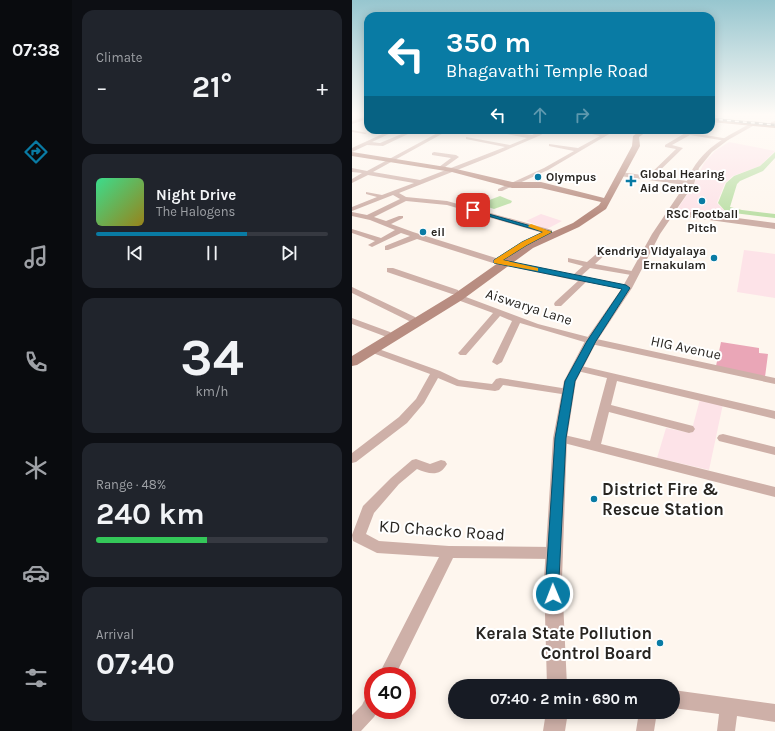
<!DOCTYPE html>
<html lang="en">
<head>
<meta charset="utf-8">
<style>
  body { margin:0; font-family:Karla,sans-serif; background:#20242c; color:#f1f3f6; height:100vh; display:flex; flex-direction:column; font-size:15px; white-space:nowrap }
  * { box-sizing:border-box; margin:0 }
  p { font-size:13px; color:#9ea1a6 }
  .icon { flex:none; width:22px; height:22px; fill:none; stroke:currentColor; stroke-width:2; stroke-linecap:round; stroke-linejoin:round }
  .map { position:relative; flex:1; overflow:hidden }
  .drawer { display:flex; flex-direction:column; gap:10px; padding:10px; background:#0d0f14; width:280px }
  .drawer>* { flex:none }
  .hud { position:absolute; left:12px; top:12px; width:351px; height:122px; border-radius:12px; box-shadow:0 2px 10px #0003; background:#097ba4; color:#fff; overflow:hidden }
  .speed { position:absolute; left:12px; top:667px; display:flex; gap:8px; font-size:20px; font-weight:700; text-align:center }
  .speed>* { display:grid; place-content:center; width:52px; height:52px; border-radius:50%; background:#171b24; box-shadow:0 2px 10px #0003; line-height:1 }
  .speed .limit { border:6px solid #d22; background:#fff; color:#111 }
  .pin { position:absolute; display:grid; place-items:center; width:34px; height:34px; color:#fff; margin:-17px; border-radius:8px; box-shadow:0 2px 6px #0006 }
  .me { position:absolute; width:44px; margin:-22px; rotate:359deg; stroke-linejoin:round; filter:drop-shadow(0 0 3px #0008) }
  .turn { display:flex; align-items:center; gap:14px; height:84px; padding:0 16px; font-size:18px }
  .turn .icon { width:52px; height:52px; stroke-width:2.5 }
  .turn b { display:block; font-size:28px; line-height:34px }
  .lanes { display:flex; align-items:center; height:38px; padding:0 16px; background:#0003; justify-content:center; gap:20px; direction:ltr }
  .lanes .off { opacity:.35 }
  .big { font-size:30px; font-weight:700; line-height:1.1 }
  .drawer .widget { flex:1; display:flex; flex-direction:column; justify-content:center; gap:6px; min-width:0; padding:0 14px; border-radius:12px; background:#20242c }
  .drawer .dial { align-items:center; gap:0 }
  .dial b { font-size:52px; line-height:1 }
  .song { display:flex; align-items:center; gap:12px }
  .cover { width:48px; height:48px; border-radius:6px; background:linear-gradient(135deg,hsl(150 70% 55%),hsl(50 70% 35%)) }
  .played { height:4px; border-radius:2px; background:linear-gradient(90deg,#097ba4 65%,#363941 65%) }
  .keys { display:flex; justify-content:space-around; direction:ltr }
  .heat { display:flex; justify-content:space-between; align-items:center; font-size:22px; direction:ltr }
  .charge { height:6px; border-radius:3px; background:linear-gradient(90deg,#34c759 48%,#363941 0) }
  .trip { position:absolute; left:96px; top:679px; width:232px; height:40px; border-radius:20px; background:#171b24; box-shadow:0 2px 10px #0003; font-weight:700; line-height:40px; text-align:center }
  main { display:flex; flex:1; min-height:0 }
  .dock { display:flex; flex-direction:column; width:72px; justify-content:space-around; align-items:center; background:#090b0e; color:#9ea1a6 }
  .dock .icon { width:28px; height:28px }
  .dock .selected { color:#097ba4 }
  .dock b { font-size:18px; color:#f1f3f6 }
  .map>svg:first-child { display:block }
  .green { fill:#fde3e8 }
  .forest { fill:#eaa6b7 }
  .water { fill:#bee0a9 }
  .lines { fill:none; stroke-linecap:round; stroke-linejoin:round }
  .minor { fill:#ceb0a8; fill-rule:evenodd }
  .tertiary { fill:#ceb0a8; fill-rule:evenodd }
  .secondary { fill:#b88d81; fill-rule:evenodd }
  .primary { fill:#a77465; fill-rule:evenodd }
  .rail-casing { stroke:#54504b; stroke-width:2.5 }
  .rail { stroke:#fff; stroke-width:1.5; stroke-dasharray:4; stroke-linecap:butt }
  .route { fill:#097ba4; stroke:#06506b }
  .slow { fill:#f59e0b }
  .poi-dot { fill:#097ba4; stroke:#fff; stroke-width:1.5 }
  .labels { text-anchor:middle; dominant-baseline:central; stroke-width:4; stroke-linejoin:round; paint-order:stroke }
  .far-poi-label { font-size:12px; font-weight:bold; fill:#282521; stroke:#fff; text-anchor:start }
  .street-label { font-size:14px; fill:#282521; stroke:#fff }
  .near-poi-label { font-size:17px; font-weight:bold; fill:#282521; stroke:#fff; text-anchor:start }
  .near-street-label { font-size:17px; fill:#282521; stroke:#fff }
</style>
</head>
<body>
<main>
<nav class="dock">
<b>07:38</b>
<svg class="icon selected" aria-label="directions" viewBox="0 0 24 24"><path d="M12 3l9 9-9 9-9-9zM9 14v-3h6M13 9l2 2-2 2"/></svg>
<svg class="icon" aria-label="music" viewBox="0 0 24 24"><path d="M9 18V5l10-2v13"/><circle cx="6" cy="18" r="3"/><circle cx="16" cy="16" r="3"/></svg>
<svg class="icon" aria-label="phone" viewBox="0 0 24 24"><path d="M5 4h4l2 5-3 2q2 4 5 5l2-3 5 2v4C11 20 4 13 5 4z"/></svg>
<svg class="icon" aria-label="climate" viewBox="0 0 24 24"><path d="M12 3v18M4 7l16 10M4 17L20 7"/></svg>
<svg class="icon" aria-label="car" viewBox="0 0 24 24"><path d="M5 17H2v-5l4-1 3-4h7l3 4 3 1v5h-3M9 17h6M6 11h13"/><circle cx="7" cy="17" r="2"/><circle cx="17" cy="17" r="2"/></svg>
<svg class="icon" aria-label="filters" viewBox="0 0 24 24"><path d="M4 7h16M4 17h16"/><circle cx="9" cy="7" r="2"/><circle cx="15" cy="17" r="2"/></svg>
</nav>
<section class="drawer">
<div class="widget"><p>Climate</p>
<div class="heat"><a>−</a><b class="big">21°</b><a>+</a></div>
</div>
<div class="widget">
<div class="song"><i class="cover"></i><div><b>Night Drive</b><p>The Halogens</p></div></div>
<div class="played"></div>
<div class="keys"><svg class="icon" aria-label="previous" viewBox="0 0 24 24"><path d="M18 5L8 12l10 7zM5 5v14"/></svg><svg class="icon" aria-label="pause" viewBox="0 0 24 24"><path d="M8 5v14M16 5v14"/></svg><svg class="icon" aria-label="next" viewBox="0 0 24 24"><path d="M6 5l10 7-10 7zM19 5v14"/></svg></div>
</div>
<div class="widget dial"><b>34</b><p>km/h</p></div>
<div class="widget"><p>Range · 48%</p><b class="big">240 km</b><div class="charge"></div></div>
<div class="widget"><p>Arrival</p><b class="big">07:40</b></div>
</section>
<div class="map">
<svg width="423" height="731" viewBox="0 0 423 731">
  <rect width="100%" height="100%" fill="#fef6ee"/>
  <path class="green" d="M377,142L423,151L408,166L381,176L373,183L365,203L374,212L371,217L324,211L341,186L352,163L363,151Z
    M189,214L210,221L195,229L174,221Z
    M392,250L423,254V298L385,292Z
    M348,399L371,404L357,470L305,458L314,428L339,433Z"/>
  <path class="forest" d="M369,342L407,348V353L416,354L413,377L364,366Z"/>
  <path class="water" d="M423,152V158L411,171L388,181L385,184L378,207L390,210L423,214V218L374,212L366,203L374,183L382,176L408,166Z
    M148,196L160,201L159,203L142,209L127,204Z"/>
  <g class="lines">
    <path class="minor" d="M362,114H367L362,119H359V117Z
      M16,116V119L0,124V121Z
      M423,121V124H419V122Z
      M0,130L15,133L13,134L0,132Z
      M39,130H45L20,142L28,143L52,133L56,134L31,146L15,145L0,152V148Z
      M91,130H97L21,172L68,180L153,147L114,139V137L158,145L175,138L155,134V132L180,135L190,130H195L189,135L143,155L47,193L54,197L95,201L200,230V234H194L95,205L54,201L22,217L34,221L47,216H51V218L39,224L61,232L147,259L148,261L147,263H141L65,239L36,250H33V246L58,236L49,233L20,247L16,245L23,241L0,233V229L29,238L43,230L18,220L0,216V212L15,215L48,199L41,195L0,211V207L25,197L14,194V192L30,195L62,183L16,175L0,183V179L10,173L0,172V168L15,171Z
      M232,130L252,134L258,130H264L196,170L150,191H146V189L192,168L222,151L197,146V144L226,148L248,136L232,132Z
      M335,132L377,139L374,141L338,135L320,145L331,148L299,179H295V177L324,149L313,147V145Z
      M82,152L104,155L107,157L89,170L86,168L87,167L99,158L80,155V153Z
      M250,249H253L257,251L243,264L285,272V276L238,268L229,276L278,286L279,288L278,290H275L234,282L209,306H203L202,304L203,302L226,281L151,265L147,263L151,261L221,275L231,266L216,262V258L235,262Z
      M35,268H41L106,290L107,292L106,294H100L35,272Z
      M0,287L63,317L64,319L63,321H57L0,293Z
      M106,294L186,324L240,338L423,378V384L239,344L168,323L150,362L145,365L140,362L160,321L148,316L114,355H108L106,353L108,351L141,313L103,299L102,297L103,295Z
      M0,318L38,332L40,334L38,336H32L0,324Z
      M21,347L88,371L107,380L140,384L144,379L148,378L216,389L221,392L216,395L151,385L147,390L143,391L105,386L86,378L72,403L55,423L4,462L0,463V453L47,417L64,399L78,374L18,352L16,350Z
      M225,365L423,411V419L265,381L259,405L341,426L343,429L341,432L337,433L257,412L249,444L423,487V497L204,441L202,438L204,435L208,434L238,441L255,378L221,370L220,368L221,366Z
      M371,434L423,447V455L367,441L365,438L367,435Z
      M64,459L78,464L89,460L93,461L95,464C88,477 77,474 65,469L47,484L22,513L14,534L27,541L97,546L203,547L208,549L210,553L208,557L203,559L101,558L43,676H26L87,557L25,553L1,541L0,535L11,506L39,478L60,460Z
      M321,690L423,704V722L385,716L383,731H365L367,714L321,708Z
      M21,692V710H26L22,717L9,731H0V715L10,705L15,695Z
      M287,712H305L302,731H284Z"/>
    <path class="tertiary" d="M403,121L408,122L376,140L360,152L347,168L342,184L324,210L423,223V229L321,215L308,234L280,288L245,341L224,381L215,438L210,579L215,686H195L192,579L201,438L212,381L233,341L270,288L300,234L333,185L268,176L265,174L268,172L335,181C348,148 374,137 403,121Z
      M194,712H216L213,731H191Z"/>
    <path class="secondary" d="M289,130H297L287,137L288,146L254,209L227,227L181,248L110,300L5,365L0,366V356L102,294L173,244L221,223L247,205L249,202L189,188H160L100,172L0,156V152L100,168L160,182H189L252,198L280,146L281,136Z"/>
    <path class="primary" d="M359,118L423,124V128L359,122Z"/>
    <g class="rail-casing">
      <path id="rail" d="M359,119L423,125"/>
    </g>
    <use href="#rail" class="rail"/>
  </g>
  <linearGradient id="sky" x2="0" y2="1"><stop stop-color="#97c6cf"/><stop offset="0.53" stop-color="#fffbf7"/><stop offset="1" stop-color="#fffbf7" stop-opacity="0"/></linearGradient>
  <rect width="423" height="216" fill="url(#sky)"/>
  <path class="route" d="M119,209L200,232L175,245L151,260L274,285L278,288L244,341L223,381L214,438L207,579L208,594L206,599L201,601L197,599L195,594L194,579L203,438L213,381L235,341L270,289L142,263V260L170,242L191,232L119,211Z"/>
  <path class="slow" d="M179,224L200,232L175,245L151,260L186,268V271L142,263V260L170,242L191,232L177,227L176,226Z"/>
  <g class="poi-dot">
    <circle cx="186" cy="177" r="4"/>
    <path d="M277 175h4v4h4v4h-4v4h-4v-4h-4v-4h4z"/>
    <circle cx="350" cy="201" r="4"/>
    <circle cx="71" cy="232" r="4"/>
    <circle cx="362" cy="258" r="4"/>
    <circle cx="242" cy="499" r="4"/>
    <circle cx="308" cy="643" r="4"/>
  </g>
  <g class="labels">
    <g class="far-poi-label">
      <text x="288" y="174">Global Hearing<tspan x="288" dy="14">Aid Centre</tspan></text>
      <text x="194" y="177">Olympus</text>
      <text x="350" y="214" text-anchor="middle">RSC Football<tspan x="350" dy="14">Pitch</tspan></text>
      <text x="79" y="232">eil</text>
      <text x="354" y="251" text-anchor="end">Kendriya Vidyalaya<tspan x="354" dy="14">Ernakulam</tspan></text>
    </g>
    <g class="street-label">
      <text transform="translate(177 307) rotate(18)">Aiswarya Lane</text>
      <text transform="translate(334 348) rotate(12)">HIG Avenue</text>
    </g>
    <g class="near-poi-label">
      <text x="250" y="489">District Fire &amp;<tspan x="250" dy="20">Rescue Station</tspan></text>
      <text x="300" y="633" text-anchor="end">Kerala State Pollution<tspan x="300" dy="20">Control Board</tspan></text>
    </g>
    <g class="near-street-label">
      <text transform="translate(90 530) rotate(4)">KD Chacko Road</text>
    </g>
  </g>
</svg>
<div class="speed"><div class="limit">40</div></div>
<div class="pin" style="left:121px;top:210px;background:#d93025"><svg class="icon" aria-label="arrive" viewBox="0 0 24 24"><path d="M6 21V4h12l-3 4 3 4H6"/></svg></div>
<svg class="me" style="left:201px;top:594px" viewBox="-20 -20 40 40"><circle r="17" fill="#097ba4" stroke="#fff" stroke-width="3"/><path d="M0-11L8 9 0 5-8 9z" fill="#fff"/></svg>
<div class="trip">07:40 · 2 min · 690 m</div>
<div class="hud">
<div class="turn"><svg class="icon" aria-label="left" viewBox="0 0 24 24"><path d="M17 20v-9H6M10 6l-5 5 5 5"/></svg><div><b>350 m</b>Bhagavathi Temple Road</div></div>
<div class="lanes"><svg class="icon" aria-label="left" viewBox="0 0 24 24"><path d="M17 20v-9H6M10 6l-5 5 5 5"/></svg><svg class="icon off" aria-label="ahead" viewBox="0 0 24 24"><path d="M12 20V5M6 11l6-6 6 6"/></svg><svg class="icon off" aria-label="right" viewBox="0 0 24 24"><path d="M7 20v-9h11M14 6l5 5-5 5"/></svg></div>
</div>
</div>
</main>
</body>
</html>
